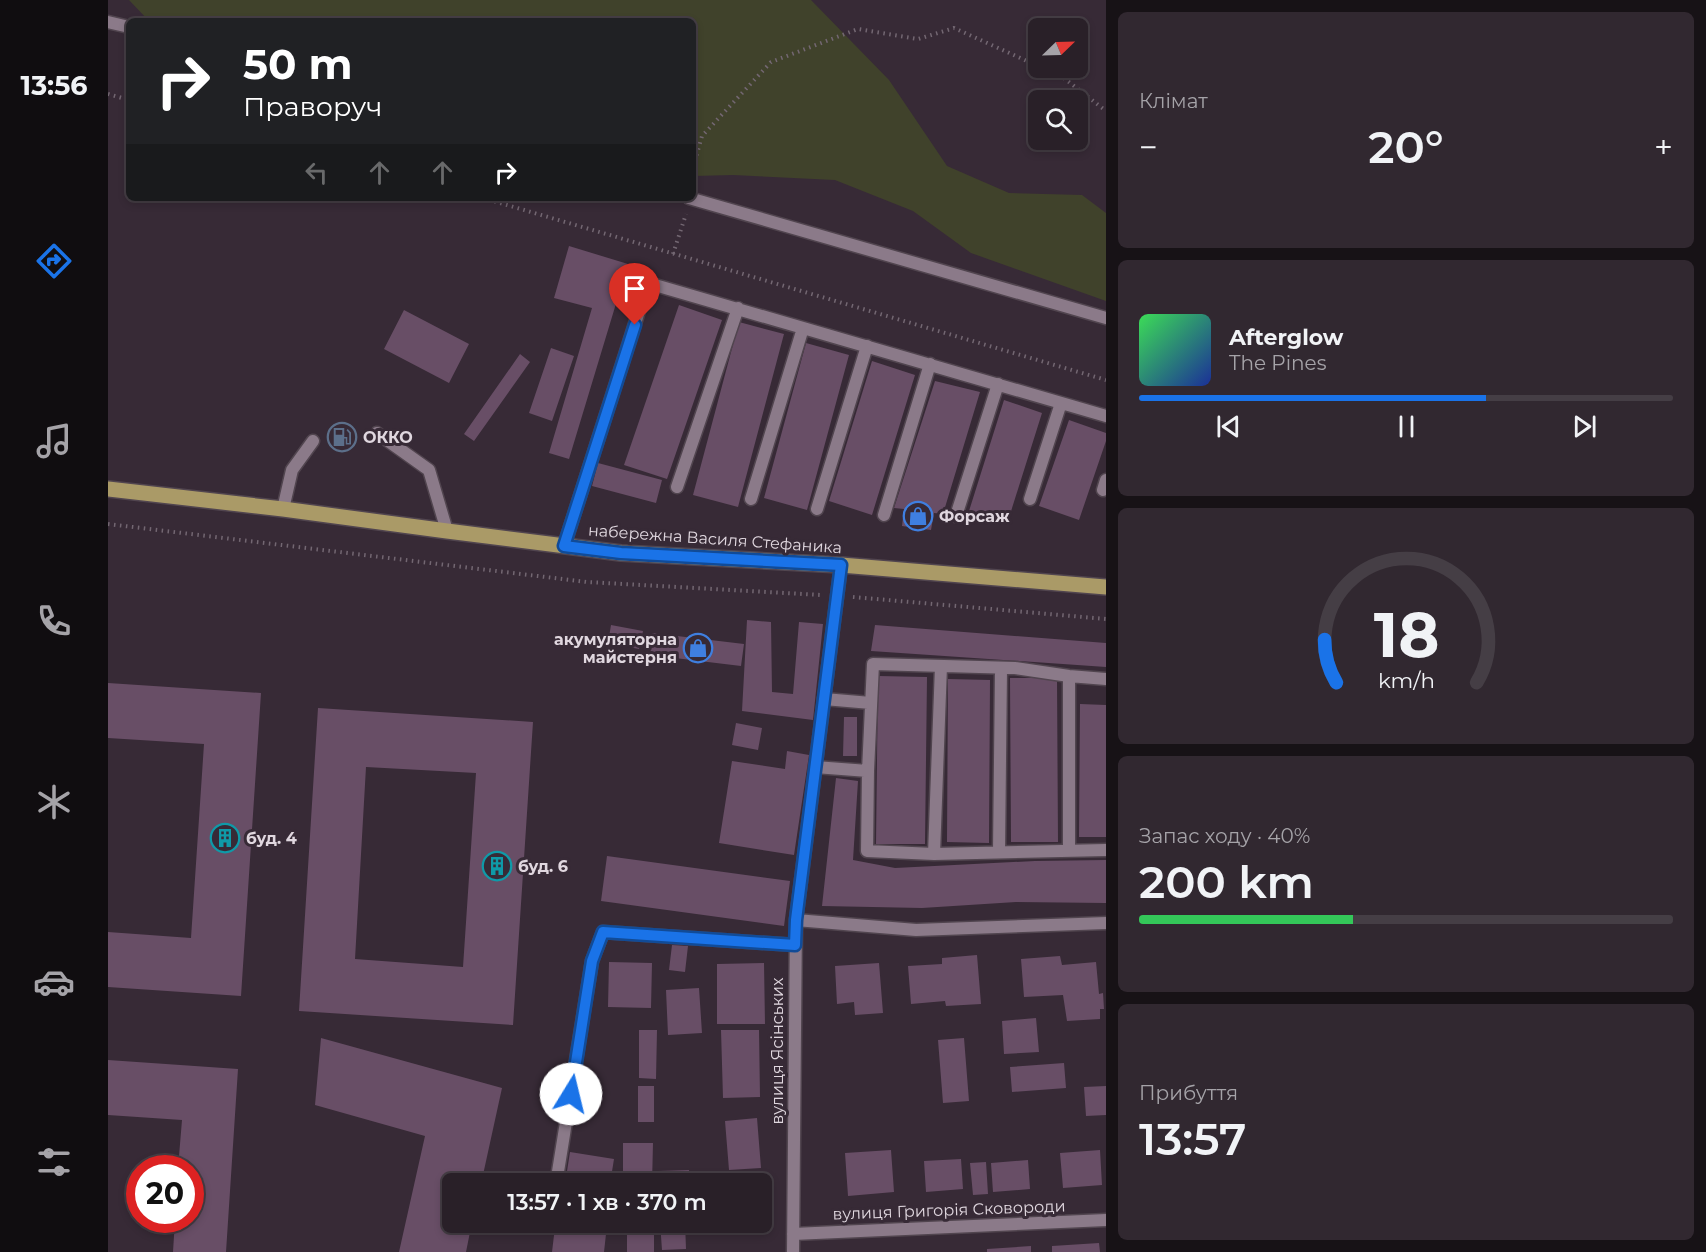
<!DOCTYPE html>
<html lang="uk">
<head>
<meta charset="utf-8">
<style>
  body { margin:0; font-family:Montserrat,sans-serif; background:#312830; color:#f1f3f6; height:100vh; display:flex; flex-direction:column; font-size:22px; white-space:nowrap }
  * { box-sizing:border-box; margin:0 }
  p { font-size:20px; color:#a5a3a8 }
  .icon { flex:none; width:33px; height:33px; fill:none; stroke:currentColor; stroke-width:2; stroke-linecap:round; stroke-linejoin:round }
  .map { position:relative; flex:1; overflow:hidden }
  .side { display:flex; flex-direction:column; gap:12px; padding:12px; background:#171216; width:600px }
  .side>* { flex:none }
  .guide { position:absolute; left:18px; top:18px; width:570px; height:183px; border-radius:9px; box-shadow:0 3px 9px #0003,0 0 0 2px #453e45; background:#202124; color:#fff; overflow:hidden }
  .needle { width:39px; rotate:67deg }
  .tools { position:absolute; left:920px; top:18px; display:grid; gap:12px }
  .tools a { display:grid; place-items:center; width:60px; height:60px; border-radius:9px; background:#292028; box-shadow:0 3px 9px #0003,0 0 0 2px #453e45; font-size:30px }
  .speed { position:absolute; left:18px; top:1155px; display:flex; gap:12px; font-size:30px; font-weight:700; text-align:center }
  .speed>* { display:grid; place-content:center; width:78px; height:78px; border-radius:50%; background:#292028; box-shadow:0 3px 9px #0003,0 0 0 2px #453e45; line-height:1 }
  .speed .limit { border:9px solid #d22; background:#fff; color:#111 }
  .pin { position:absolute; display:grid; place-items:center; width:51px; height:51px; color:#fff; margin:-62px -26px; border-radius:50% 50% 50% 0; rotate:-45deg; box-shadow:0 0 6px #0007 }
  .pin .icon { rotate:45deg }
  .me { position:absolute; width:66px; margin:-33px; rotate:9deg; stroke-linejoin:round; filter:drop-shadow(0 0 4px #0008) }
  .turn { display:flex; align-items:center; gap:21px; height:126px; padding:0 18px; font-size:27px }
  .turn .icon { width:78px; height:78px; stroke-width:2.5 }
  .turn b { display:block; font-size:42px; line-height:51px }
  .lanes { display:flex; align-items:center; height:57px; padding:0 18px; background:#0003; justify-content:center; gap:30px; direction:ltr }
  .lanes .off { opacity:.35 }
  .big { font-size:45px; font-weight:600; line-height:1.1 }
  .side .card { flex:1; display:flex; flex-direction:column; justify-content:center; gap:9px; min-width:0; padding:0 21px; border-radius:9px; background:#312830 }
  .side .dial { align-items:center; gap:0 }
  .dial svg { height:156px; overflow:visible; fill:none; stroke:#453e45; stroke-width:7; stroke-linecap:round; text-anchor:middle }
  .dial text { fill:#f1f3f6; stroke:none }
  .song { display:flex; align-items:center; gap:18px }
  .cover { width:72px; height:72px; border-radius:9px; background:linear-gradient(135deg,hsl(130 70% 55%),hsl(230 70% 35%)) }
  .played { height:6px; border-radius:3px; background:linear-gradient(90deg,#1a73e8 65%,#453e45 65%) }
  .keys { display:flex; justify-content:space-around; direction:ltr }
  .heat { display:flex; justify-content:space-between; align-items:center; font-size:33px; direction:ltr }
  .charge { height:9px; border-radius:4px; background:linear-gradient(90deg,#34c759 40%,#453e45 0) }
  .trip { position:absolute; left:334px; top:1173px; width:330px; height:60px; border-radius:9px; background:#292028; box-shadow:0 3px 9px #0003,0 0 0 2px #453e45; font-weight:600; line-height:60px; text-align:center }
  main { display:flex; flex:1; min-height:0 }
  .dock { display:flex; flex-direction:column; width:108px; justify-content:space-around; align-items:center; background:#100d10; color:#a5a3a8 }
  .dock .icon { width:42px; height:42px }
  .dock .current { color:#1a73e8 }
  .dock b { font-size:27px; color:#f1f3f6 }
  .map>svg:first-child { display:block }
  .green { fill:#40422b }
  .building { fill:#684e66; fill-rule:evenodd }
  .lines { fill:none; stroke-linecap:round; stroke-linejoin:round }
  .lane-casing { stroke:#51454f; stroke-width:15 }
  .street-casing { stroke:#51454f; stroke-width:15 }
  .primary-casing { stroke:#51454f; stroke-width:18 }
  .path { stroke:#736772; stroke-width:4; stroke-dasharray:1.5 4.5; stroke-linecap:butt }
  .lane { stroke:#8b7a89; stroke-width:12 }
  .street { stroke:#8b7a89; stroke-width:12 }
  .primary { stroke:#aa9a67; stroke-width:15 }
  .route-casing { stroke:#114b97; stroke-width:15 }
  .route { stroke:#1a73e8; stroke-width:10 }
  .labels { text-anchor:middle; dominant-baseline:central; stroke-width:6; stroke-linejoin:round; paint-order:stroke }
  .poi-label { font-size:16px; font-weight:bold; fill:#e0d7df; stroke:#372a36; text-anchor:start }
  .street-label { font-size:16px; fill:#e0d7df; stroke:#372a36 }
</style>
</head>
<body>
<main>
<nav class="dock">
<b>13:56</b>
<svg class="icon current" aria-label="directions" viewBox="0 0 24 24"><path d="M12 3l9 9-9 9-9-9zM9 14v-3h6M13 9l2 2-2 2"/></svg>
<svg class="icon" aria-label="music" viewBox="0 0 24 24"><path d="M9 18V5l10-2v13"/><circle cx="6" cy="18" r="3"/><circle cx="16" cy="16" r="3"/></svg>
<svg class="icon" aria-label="phone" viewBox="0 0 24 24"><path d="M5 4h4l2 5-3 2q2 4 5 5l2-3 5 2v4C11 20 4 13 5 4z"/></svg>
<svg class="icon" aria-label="climate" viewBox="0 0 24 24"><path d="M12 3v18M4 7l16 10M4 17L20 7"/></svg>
<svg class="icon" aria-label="car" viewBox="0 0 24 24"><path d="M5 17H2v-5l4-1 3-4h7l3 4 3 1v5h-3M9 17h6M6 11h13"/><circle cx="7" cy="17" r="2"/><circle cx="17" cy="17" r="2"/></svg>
<svg class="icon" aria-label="filters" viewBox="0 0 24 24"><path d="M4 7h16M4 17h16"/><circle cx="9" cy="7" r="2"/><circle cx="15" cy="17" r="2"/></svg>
</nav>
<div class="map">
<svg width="998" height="1252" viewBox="0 0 998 1252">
  <rect width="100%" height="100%" fill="#372a36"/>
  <path class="green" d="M21,0H703L781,80L839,166L901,193L974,195L998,213V301L863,253L805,211L727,180L625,175L585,176V21H41Z"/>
  <path class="building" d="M461,246L520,264L461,459L441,453L484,308L446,298Z
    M571,305L614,320L559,479L516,465Z
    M296,310L361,344L341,383L276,349Z
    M631,322L676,334L630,507L585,495Z
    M698,343L741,355L699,510L656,498Z
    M443,348L466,356L444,421L421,413Z
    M412,354L422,362L366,441L356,434Z
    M764,361L807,375L764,515L721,501Z
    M827,381L872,392L835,514L826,513L823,530L794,526L796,509L786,508Z
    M896,400L934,413L899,524L861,511Z
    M961,420L998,433V441L971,520L931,506Z
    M490,463L554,480L548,503L484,486Z
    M639,620L663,622L664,692L685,694L691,622L715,624L705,720L634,711Z
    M503,625L535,631L531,649L500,643Z
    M767,625L998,643V667L763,651Z
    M544,633L636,644L633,666L542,655Z
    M770,676L819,677L817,844H768Z
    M902,678H949L950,842H903Z
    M840,679L882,680L881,843L839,842Z
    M0,683L153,693L133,996L0,987V932L83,938L96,744L0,738Z
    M972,704L998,705V837H971Z
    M210,708L425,722L405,1025L191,1011ZM258,767L368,773L355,967L247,959Z
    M736,717H749V756H735Z
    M628,723L654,728L650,750L624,745Z
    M679,751L701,755L686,855L611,843L624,761L677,769Z
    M728,778L750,781L745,860L787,868L927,861L998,860V903L908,902L814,908L714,906Z
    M499,856L682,881L676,926L493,901Z
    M564,945L580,946L577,972L561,970Z
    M869,955L873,1004L838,1006L837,1001L803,1004L800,966L834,964V958Z
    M952,956L954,965L988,962L991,994L995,993L996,1009H992V1019L959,1021L955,995L916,997L913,959Z
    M501,962L544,963L543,1008L500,1007Z
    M656,963L657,1024H609V964Z
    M771,963L775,1013L747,1015L746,1002L729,1004L727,966Z
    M591,988L594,1033L560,1035L558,990Z
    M928,1018L931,1052L896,1054L894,1021Z
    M531,1030H549L548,1079L531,1078Z
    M613,1030H651L652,1097L615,1098Z
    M213,1038L394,1088L373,1184H345V1222H364L358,1252H291L317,1136L207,1105Z
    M856,1038L861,1101L835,1103L830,1040Z
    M0,1060L130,1069L118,1252H65L67,1220H82V1168H70L74,1120L0,1115Z
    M956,1063L958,1088L904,1092L902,1067Z
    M530,1086H546V1122H530Z
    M998,1086V1115L978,1116L976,1087Z
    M649,1118L653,1168L621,1170L617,1121Z
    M515,1143H545L544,1184H515Z
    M783,1150L786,1192L740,1196L737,1153Z
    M992,1150L994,1185L955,1188L952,1153Z
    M462,1152L506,1159L502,1184H457Z
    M853,1159L855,1189L818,1192L816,1161Z
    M920,1160L922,1189L885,1192L883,1163Z
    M878,1162L880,1194L865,1195L862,1163Z
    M581,1170L582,1184H551L550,1171Z
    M655,1179V1184H621V1181Z
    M654,1201H656L658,1232L611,1234V1222H654Z
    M519,1222H546V1252H519Z
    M552,1222H577L578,1249L554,1250Z
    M447,1227L498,1234L496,1252H444Z
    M991,1243L992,1252H944V1246Z
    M923,1246V1252H879V1249Z"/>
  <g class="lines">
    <g class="lane-casing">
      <path id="lane" d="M269,433L321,470L339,531
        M569,487L630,308
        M995,490L998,480
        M643,499L695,328
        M922,499L953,403
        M175,509L184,470L205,441
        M709,509L759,346
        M776,515L822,364
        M848,516L890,384
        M456,546L540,283L998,416
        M961,676V851
        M998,679L961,676L907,668L765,664L760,771L759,851L826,854L998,850
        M716,699L763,703
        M707,767L760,771
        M891,852L893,669
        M826,854L833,666
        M448,1184L484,961L495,932L687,945"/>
    </g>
    <g class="street-casing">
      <path id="street" d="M0,22L21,27
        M581,198L998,318
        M688,920L808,930L998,923
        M685,1234L998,1220
        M685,1252L688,920L733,565"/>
    </g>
    <g class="primary-casing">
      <path id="primary" d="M0,489L175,509L339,531L513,553L733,565L998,587"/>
    </g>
    <path class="path" d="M934,68L952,75L998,111
      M0,94L21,100
      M585,179L587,161L594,136L663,62L750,29L810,39L846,28L930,66
      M375,198L998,380
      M565,254L578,214
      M0,524L479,582L713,595
      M745,597L998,619"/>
    <use href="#lane" class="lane"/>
    <use href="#street" class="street"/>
    <use href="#primary" class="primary"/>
  </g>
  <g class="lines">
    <g class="route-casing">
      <path id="route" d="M463,1094L484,961L495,932L687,945L688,920L733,565L513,553L456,546L527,325"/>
    </g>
    <use href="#route" class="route"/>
  </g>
  <defs>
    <g id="fuel-ring" transform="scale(1.5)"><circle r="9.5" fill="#372a36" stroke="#5c6f8a" stroke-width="1.5"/><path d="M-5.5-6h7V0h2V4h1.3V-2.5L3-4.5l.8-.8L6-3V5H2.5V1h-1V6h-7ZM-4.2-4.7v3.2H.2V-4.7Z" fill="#5c6f8a"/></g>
    <g id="shop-ring" transform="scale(1.5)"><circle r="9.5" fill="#372a36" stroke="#3f7fe0" stroke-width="1.5"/><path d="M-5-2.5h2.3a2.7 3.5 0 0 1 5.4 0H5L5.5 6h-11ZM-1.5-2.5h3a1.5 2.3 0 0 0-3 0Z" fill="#3f7fe0"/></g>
    <g id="building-ring" transform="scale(1.5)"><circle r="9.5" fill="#372a36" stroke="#0f9aa8" stroke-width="1.5"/><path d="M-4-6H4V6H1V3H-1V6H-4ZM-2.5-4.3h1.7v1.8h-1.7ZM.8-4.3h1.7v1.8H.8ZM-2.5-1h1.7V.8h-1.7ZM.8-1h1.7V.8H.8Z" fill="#0f9aa8"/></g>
  </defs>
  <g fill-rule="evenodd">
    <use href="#fuel-ring" x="234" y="437"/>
    <use href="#shop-ring" x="810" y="516"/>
    <use href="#shop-ring" x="590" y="648"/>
    <use href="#building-ring" x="117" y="838"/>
    <use href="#building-ring" x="389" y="866"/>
  </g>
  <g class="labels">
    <g class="poi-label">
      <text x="255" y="437">ОККО</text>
      <text x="831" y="516">Форсаж</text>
      <text x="569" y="639" text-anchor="end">акумуляторна<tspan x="569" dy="18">майстерня</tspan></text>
      <text x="138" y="838">буд. 4</text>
      <text x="410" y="866">буд. 6</text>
    </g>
    <g class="street-label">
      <text transform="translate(607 539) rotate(4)">набережна Василя Стефаника</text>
      <text transform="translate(669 1051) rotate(-90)">вулиця Ясінських</text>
      <text transform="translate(841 1210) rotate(-2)">вулиця Григорія Сковороди</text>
    </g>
  </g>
</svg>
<div class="tools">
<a><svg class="needle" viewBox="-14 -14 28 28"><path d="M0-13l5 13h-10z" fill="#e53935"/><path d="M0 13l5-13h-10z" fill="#a5a3a8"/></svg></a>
<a><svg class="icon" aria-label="search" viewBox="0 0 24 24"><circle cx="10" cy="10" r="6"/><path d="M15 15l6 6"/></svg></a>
</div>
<div class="speed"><div class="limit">20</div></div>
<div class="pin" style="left:527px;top:325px;background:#d93025"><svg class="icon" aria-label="arrive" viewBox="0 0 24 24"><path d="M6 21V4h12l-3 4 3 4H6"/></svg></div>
<svg class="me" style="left:463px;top:1094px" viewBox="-20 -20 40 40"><circle r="19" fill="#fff"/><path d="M0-13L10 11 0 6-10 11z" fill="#1a73e8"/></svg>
<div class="trip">13:57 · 1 хв · 370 m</div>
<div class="guide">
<div class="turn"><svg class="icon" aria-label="right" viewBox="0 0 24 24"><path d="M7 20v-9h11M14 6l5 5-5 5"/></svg><div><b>50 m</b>Праворуч</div></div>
<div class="lanes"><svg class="icon off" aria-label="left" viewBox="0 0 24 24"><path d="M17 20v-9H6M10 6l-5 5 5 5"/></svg><svg class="icon off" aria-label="ahead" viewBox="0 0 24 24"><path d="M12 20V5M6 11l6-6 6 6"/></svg><svg class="icon off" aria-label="ahead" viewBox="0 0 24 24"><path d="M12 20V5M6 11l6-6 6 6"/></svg><svg class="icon" aria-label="right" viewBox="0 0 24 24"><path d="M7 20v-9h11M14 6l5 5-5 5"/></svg></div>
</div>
</div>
<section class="side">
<div class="card"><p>Клімат</p>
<div class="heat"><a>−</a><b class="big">20°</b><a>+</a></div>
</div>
<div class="card">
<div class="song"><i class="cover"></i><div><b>Afterglow</b><p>The Pines</p></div></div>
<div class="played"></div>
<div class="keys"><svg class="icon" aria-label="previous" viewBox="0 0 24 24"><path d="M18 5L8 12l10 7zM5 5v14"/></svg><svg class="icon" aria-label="pause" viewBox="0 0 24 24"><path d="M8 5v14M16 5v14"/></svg><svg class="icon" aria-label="next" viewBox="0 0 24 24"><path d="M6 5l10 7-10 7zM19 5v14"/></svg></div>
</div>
<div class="card dial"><svg viewBox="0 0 100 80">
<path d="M14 69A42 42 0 1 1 86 69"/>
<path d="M14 69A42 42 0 0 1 8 47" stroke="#1a73e8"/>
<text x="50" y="56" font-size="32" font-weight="700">18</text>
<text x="50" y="72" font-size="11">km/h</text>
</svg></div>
<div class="card"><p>Запас ходу · 40%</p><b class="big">200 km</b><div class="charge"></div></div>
<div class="card"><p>Прибуття</p><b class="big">13:57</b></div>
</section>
</main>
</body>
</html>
